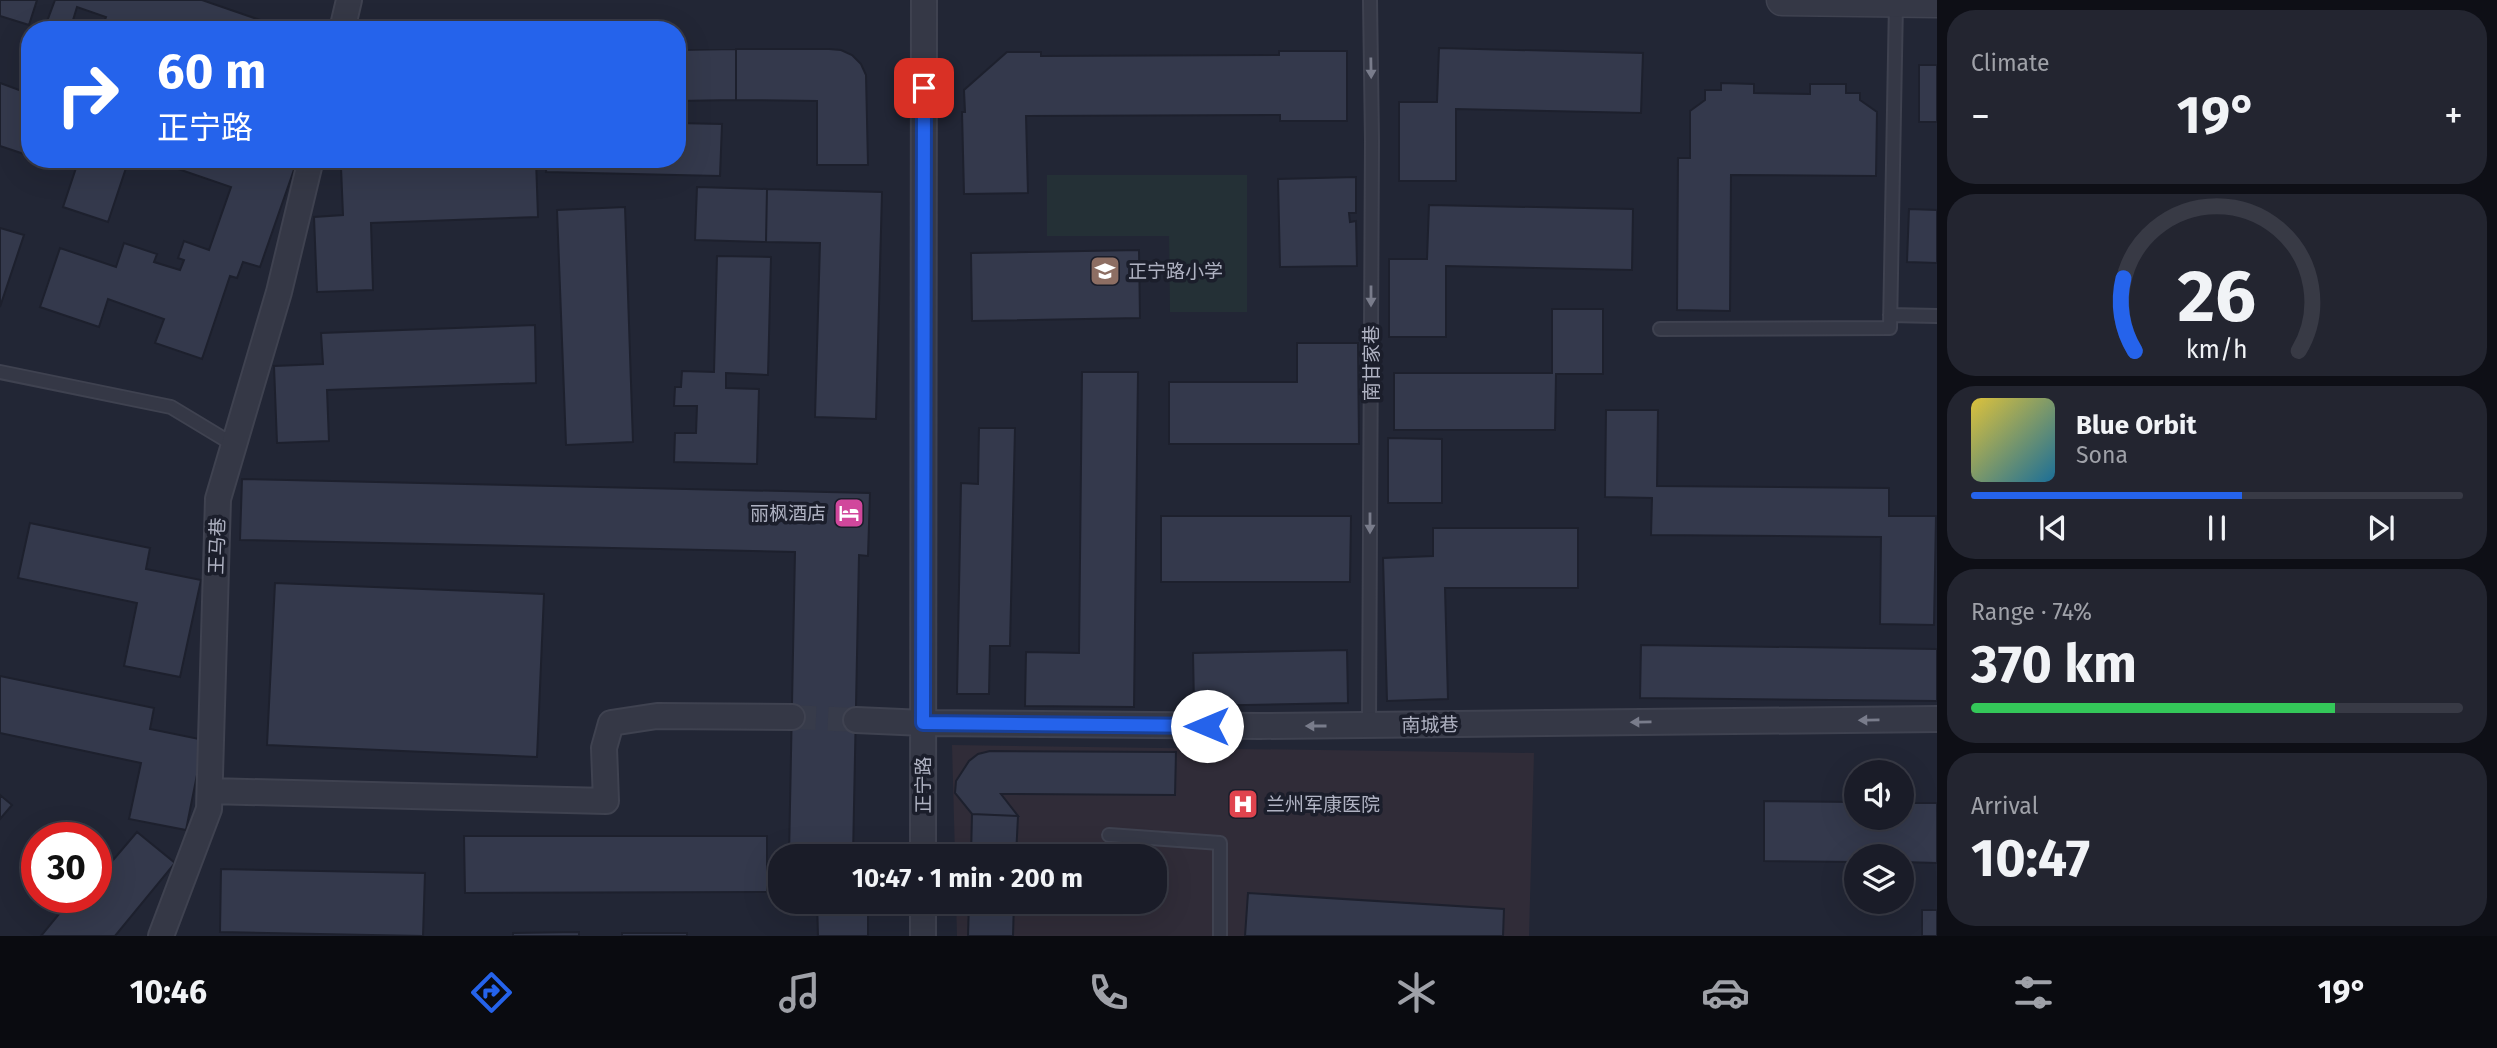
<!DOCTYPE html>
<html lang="en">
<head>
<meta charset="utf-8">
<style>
  body { margin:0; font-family:"Fira Sans","Noto Sans SC",sans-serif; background:#232530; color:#f1f3f6; height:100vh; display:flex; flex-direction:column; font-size:26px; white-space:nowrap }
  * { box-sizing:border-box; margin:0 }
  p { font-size:23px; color:#9fa1a8 }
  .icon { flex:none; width:38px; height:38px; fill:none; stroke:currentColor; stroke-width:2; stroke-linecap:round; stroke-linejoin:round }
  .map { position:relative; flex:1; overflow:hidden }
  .drawer { display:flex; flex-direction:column; gap:10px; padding:10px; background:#0e0f16; width:560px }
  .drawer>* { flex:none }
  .top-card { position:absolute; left:21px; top:21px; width:665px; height:147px; border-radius:28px; box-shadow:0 7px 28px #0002,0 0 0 2px #383a45; background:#2563eb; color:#fff; overflow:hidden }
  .tools { position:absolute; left:1844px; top:760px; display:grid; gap:14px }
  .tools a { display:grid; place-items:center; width:70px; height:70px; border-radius:50%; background:#1a1c28; box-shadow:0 7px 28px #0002,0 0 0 2px #383a45; font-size:35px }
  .speed { position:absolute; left:21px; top:822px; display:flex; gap:14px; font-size:35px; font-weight:700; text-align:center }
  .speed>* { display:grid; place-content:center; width:91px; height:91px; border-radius:50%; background:#1a1c28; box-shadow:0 7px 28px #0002,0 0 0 2px #383a45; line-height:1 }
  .speed .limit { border:10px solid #d22; background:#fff; color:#111 }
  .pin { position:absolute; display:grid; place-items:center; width:60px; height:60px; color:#fff; margin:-30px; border-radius:14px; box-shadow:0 4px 10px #0006 }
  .me { position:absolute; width:77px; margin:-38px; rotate:270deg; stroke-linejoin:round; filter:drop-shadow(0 0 5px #0008) }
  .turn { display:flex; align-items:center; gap:24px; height:147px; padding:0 21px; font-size:32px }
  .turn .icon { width:91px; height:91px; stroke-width:2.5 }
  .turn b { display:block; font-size:49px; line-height:60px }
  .big { font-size:52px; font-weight:700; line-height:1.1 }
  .drawer .card { flex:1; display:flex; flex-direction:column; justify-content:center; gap:10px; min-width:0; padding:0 24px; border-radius:28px; background:#232530 }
  .drawer .dial { align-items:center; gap:0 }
  .dial svg { height:182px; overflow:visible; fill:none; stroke:#383a45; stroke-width:7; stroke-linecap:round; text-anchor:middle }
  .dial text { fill:#f1f3f6; stroke:none }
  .song { display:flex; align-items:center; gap:21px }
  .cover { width:84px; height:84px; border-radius:10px; background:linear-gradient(135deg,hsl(50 70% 55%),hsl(200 70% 35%)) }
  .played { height:7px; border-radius:4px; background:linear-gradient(90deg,#2563eb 55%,#383a45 55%) }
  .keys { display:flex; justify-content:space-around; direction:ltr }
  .heat { display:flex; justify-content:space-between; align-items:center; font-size:38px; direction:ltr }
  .charge { height:10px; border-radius:5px; background:linear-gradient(90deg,#34c759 74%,#383a45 0) }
  .trip { position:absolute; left:768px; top:844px; width:399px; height:70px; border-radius:28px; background:#1a1c28; box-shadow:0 7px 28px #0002,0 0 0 2px #383a45; font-weight:700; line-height:70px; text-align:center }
  .menu { display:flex; height:112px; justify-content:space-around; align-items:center; background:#0a0b10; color:#9fa1a8 }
  .menu .icon { width:49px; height:49px }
  .menu .current { color:#2563eb }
  .menu b { font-size:32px; color:#f1f3f6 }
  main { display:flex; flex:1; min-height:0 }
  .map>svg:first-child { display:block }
  .medical { fill:#302c38 }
  .green { fill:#243036 }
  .building { fill:#34394c; stroke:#1d202d; stroke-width:2 }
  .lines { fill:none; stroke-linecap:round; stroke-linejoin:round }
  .minor-tunnel { stroke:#373b4a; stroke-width:24; stroke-dasharray:24 12; stroke-linecap:butt }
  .service-casing { stroke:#3f4250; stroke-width:16 }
  .minor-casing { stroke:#3f4250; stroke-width:28 }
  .tertiary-casing { stroke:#3f4250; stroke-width:33 }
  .service { stroke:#353846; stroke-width:12 }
  .minor { stroke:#353846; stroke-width:24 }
  .tertiary { stroke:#353846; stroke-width:30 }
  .oneway { fill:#797c8b }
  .route-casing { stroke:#184099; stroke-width:18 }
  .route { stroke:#2563eb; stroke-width:12 }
  .labels { text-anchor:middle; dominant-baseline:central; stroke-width:7; stroke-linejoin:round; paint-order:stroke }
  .poi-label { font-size:19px; fill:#b0b3c3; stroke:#1b1e2b; text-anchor:start }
  .street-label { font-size:19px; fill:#b0b3c3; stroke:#1b1e2b }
</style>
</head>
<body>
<main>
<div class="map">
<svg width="1937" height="936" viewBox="0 0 1937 936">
  <rect width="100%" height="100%" fill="#222635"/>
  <path class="medical" d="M952,745L1534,753L1529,936H957L956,901H1155V856H955Z"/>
  <path class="green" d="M1047,175H1247V312H1170L1169,236H1047Z"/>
  <path class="building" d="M0,0H37L29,25L0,16Z
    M55,0H202L289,30H101L106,17L77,7L70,30H53L45,27Z
    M1439,48L1643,53L1641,113L1456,109V181H1399V102H1437Z
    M736,49H829L841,50L852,55L861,64L866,75L868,165H817V101L736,100Z
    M736,49V100L677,101V50Z
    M1279,51H1347V121H1280V115L1026,116L1028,193L964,194L962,112H965L964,90L1007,52H1041V56L1279,55Z
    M1919,65H1937V122H1919Z
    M0,83L30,94V156L0,146Z
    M1721,83L1754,84V93L1810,94V84H1846V93H1860V100L1877,112L1876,176L1731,175L1730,311L1677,310L1678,158H1690V111L1705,100V90H1721Z
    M677,123L722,124L720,176L546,172L547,159H677Z
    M79,159H129L108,222L63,207Z
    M149,159H291L297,161L260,267L243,262L237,278L230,276L202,359L155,343L164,319L108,299L99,327L40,307L60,248L116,267L124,243L157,254L154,262L180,270L184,260L178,258L184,241L209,250L231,187Z
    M536,160L538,217L371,223L373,290L317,292L314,217L343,215L341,167Z
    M1356,177V213H1349L1350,222L1356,221L1357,266L1280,267L1278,179Z
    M697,187L767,189L766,242L695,240Z
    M767,189L882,192L876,419L815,417L820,243L766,242Z
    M1429,205L1633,209L1632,270L1446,266V337H1389V259H1427Z
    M625,207L633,442L566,445L557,210Z
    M1909,209L1937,210V263L1907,262Z
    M0,228L24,235L0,307Z
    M1139,250L1140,318L972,321L971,253Z
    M717,256L771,257L768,375L726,373V388L759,389L757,464L674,462L675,433H696L697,406H674L675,387H681L682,371L714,372Z
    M1552,309H1603V374H1556L1555,430H1394V373H1552Z
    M535,325L536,383L327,390L329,441L277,443L274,366L323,364L321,333Z
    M1297,343H1358L1359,444H1169V382H1297Z
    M1082,372H1138L1134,707L1025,706L1026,652L1079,653Z
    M1606,410H1658L1657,486L1889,488V516H1936L1934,625L1880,624L1881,537L1651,535L1652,498L1605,497Z
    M979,428H1015L1010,646H990L989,694H957L961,483L978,484Z
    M1388,438L1442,439V503H1388Z
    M242,479L870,493L868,556L859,555L853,856H789L795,552L240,540Z
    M1161,516H1351L1350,582H1161Z
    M30,523L150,548L146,569L201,580L180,677L124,666L137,603L18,578Z
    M1433,528H1578V588H1445L1448,699L1387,701L1383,558L1433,556Z
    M275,583L544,594L537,757L267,745Z
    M1641,645L1937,649V701L1640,698Z
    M1347,650L1348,703L1194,706L1193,653Z
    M0,676L154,708L150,729L204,740L186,830L129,819L141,763L0,733Z
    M990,751L1176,752L1175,795L1001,794L1018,816L972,814L955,793L956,781L969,761L978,754Z
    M0,795L12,805L0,819Z
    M1764,801L1857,802V817H1902V803H1937V863L1902,862V856H1857V862L1764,861Z
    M972,814L1018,816L1016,856H971Z
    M137,832L175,863L115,936H41L72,898H96V880Z
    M464,836H767V892L465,893Z
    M221,869L425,873L423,936L220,932Z
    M1248,893L1504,909L1503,936H1245Z
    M817,901H868V936H818Z
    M969,901H1014L1013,936H968Z
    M1922,910H1937V936H1922Z
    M579,932V936H513V933Z
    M622,933H687V936H622Z"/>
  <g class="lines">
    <path class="minor-tunnel" d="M792,717L856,720"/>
    <g class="service-casing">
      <path id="service" d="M1890,315L1937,316
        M1660,329L1890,328L1896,2
        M0,372L171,407L234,445
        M1369,725L1372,141L1370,0
        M1109,835L1220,843V936"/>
    </g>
    <g class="minor-casing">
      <path id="minor" d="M342,30L349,0
        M856,720L924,723L1260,726L1937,719
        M210,791L606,801L604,748L611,723L657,716L792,717
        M923,856L924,0
        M161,936L209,809L218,499L279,292L311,159
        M923,936V901"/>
    </g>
    <g class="tertiary-casing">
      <path id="tertiary" d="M1782,0L1937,2"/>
    </g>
    <use href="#service" class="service"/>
    <use href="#minor" class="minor"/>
    <use href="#tertiary" class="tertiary"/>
  </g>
  <defs><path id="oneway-solid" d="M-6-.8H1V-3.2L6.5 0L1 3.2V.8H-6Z" transform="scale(1.75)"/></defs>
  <g class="oneway">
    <use href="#oneway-solid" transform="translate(1371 68) rotate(89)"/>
    <use href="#oneway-solid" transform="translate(1371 296) rotate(90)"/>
    <use href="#oneway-solid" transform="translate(1370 523) rotate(90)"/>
    <use href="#oneway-solid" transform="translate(1869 720) rotate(179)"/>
    <use href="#oneway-solid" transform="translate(1641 722) rotate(179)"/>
    <use href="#oneway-solid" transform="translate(1316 726) rotate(180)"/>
  </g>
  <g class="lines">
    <g class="route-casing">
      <path id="route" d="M924,88L923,723L1207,726"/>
    </g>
    <use href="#route" class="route"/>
  </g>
  <defs>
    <g id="school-square" transform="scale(1.575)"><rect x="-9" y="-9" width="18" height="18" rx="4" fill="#8d6e63" stroke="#1b1e2b"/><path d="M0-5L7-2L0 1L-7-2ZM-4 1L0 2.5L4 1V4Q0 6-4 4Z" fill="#fff"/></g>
    <g id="hotel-square" transform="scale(1.575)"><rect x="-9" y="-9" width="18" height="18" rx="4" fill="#d1479c" stroke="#1b1e2b"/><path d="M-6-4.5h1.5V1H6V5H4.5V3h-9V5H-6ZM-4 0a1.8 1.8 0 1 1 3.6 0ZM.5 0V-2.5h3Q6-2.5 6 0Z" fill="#fff"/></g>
    <g id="hospital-square" transform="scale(1.575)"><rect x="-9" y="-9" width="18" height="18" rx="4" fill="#e0444e" stroke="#1b1e2b"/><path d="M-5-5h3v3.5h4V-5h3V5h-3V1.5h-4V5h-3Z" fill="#fff"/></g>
  </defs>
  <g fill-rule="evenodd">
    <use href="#school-square" x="1105" y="271"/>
    <use href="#hotel-square" x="849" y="513"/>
    <use href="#hospital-square" x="1243" y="804"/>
  </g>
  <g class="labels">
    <g class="poi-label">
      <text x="1128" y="271">正宁路小学</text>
      <text x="826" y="513" text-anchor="end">丽枫酒店</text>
      <text x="1266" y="804">兰州军康医院</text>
    </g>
    <g class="street-label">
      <text transform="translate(1371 363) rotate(-90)">南甘家巷</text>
      <text transform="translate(217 546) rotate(-88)">王马巷</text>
      <text transform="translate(1430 725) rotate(-1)">南城巷</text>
      <text transform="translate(923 785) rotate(-90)">正宁路</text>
    </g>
  </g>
</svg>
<div class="tools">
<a><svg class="icon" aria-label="sound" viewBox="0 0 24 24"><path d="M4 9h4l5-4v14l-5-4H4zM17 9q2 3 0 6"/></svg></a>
<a><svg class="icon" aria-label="layers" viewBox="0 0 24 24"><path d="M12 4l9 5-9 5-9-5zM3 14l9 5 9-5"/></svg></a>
</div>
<div class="speed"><div class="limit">30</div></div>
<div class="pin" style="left:924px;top:88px;background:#d93025"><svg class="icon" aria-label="arrive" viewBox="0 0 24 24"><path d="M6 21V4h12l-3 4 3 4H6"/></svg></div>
<svg class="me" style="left:1207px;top:726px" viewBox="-20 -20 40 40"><circle r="19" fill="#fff"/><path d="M0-13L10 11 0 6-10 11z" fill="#2563eb"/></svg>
<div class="trip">10:47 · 1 min · 200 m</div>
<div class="top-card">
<div class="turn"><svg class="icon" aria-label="right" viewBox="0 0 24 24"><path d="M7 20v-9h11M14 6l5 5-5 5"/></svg><div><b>60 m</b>正宁路</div></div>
</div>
</div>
<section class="drawer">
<div class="card"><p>Climate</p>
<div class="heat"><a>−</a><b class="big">19°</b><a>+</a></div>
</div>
<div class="card dial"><svg viewBox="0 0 100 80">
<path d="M14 69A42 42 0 1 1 86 69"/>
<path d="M14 69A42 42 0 0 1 9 37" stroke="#2563eb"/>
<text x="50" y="56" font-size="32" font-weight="700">26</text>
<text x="50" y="72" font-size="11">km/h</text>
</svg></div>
<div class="card">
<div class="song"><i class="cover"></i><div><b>Blue Orbit</b><p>Sona</p></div></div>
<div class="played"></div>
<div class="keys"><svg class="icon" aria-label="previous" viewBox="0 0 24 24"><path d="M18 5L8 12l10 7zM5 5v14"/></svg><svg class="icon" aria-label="pause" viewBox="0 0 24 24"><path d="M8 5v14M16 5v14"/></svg><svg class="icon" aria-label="next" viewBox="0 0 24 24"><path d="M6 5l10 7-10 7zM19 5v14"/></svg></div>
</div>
<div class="card"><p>Range · 74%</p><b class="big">370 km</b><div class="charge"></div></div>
<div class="card"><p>Arrival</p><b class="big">10:47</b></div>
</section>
</main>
<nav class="menu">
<b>10:46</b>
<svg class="icon current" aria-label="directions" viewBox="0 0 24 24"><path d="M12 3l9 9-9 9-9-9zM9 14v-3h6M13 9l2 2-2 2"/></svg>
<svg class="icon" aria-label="music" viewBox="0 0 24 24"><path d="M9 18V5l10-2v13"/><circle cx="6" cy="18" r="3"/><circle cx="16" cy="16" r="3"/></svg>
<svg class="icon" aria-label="phone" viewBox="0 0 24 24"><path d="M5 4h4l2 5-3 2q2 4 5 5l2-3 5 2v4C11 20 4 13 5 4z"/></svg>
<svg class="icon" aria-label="climate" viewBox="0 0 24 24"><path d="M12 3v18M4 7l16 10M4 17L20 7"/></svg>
<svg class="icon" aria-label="car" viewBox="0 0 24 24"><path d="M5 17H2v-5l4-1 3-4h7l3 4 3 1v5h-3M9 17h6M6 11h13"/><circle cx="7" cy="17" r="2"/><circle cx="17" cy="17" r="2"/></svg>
<svg class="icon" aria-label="filters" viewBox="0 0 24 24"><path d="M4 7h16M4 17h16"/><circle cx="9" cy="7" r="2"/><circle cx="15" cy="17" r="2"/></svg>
<b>19°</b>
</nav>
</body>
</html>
